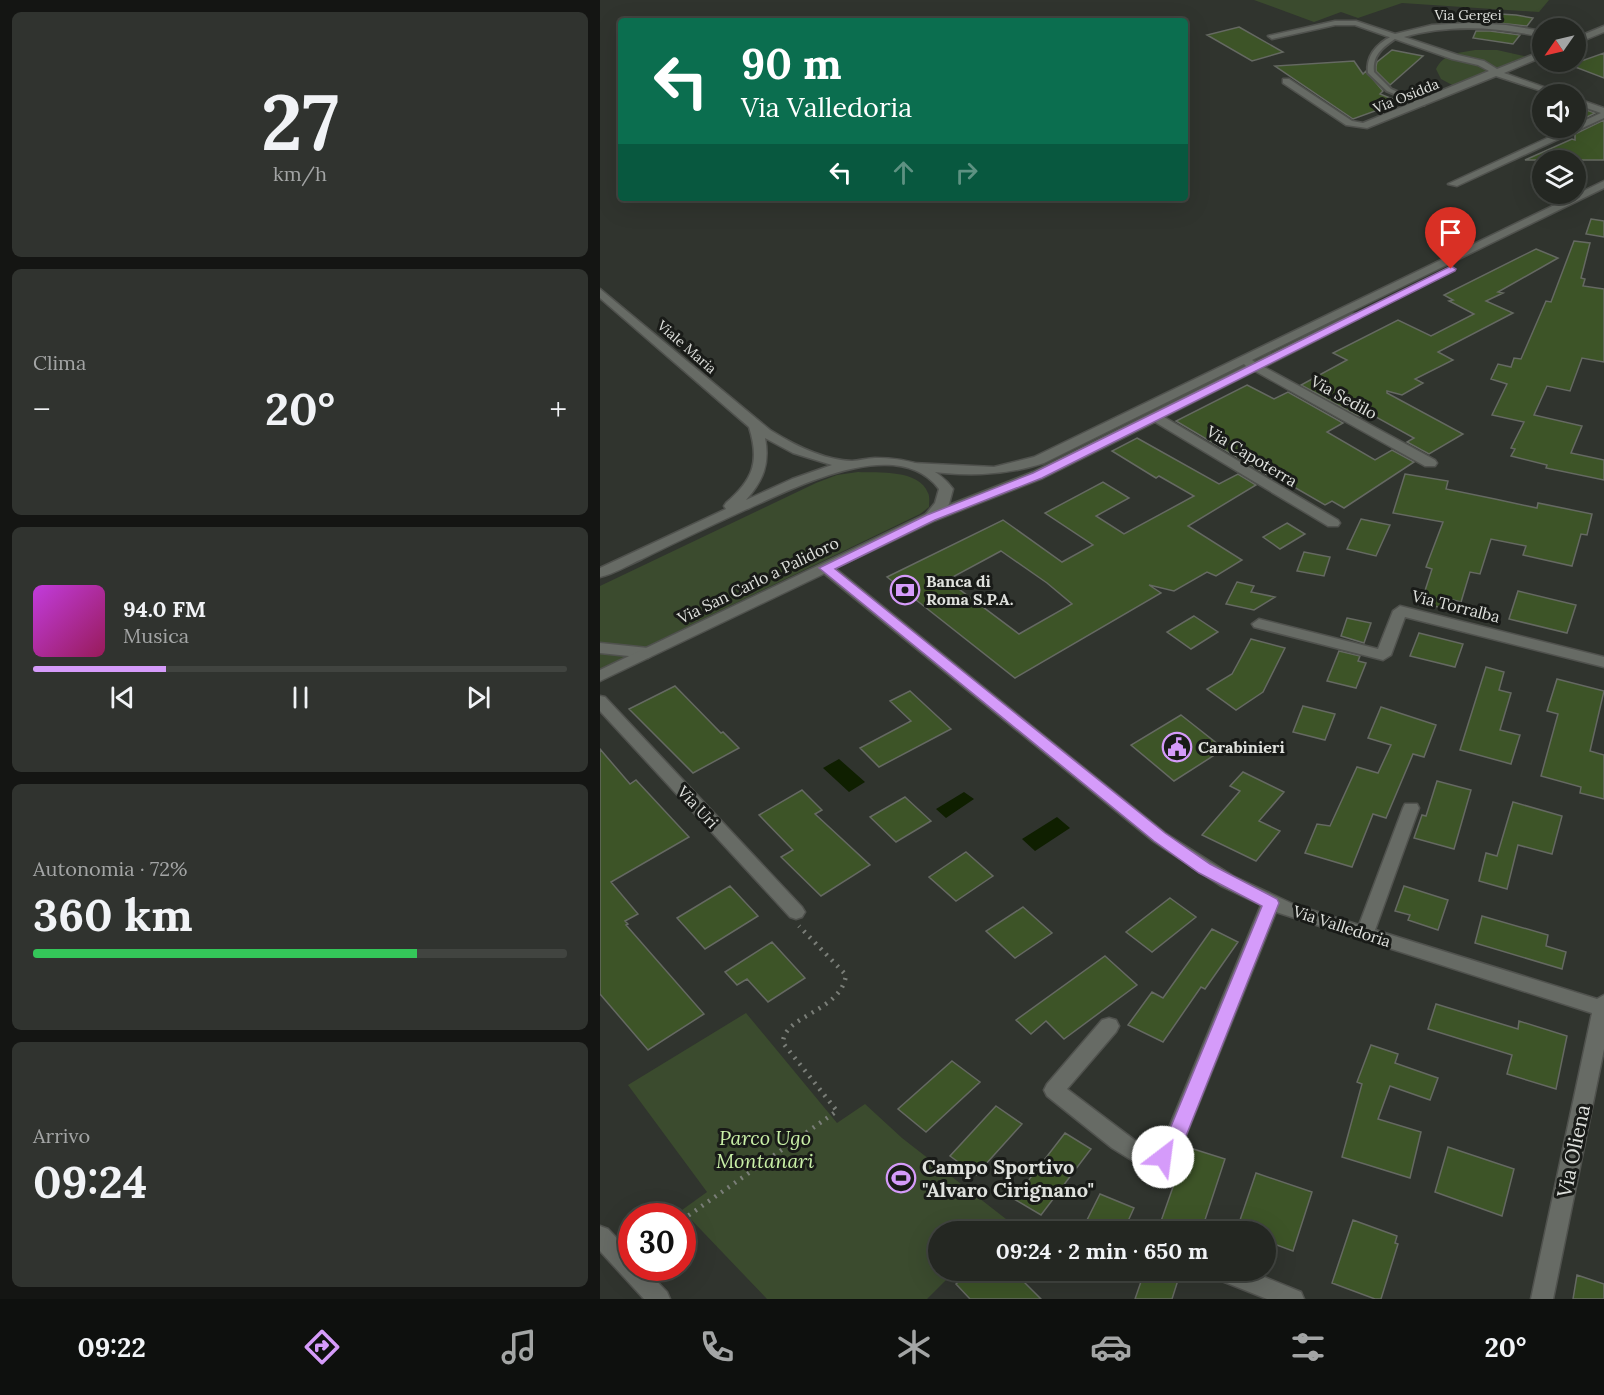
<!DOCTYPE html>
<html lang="it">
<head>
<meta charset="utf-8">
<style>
  body { margin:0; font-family:Lora,serif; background:#30332f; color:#f1f3f6; height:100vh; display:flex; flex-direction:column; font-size:22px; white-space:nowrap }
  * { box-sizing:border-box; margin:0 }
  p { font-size:20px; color:#a3a5a5 }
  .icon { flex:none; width:33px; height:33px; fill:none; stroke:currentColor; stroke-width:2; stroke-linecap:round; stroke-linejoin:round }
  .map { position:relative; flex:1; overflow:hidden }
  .details { display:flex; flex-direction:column; gap:12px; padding:12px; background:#141513; width:600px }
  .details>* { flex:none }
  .top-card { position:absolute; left:18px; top:18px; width:570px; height:183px; border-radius:6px; box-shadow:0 6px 24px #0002,0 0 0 2px #414440; background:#0b6e4f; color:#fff; overflow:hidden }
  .needle { width:39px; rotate:236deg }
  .controls { position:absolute; left:932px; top:18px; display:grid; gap:12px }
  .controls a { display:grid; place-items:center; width:54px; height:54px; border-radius:50%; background:#242722; box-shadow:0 6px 24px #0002,0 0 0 2px #414440; font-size:30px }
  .speed { position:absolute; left:18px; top:1203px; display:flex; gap:12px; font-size:30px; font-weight:700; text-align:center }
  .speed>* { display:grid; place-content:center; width:78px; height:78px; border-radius:50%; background:#242722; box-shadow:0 6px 24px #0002,0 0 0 2px #414440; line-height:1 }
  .speed .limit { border:9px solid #d22; background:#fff; color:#111 }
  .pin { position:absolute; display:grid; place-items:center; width:51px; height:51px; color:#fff; margin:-62px -26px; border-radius:50% 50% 50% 0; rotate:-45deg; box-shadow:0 0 6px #0007 }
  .pin .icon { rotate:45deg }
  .me { position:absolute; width:66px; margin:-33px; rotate:30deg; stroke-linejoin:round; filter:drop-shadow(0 0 4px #0008) }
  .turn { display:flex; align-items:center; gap:21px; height:126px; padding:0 24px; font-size:27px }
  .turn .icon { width:78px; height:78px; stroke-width:2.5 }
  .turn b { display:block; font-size:42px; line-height:51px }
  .lanes { display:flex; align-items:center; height:57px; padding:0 24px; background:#0003; justify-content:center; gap:30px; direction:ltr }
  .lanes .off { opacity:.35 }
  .big { font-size:45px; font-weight:800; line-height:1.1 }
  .details .widget { flex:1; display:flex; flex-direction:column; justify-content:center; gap:9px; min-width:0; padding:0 21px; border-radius:9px; background:#30332f }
  .details .dial { align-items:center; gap:0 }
  .dial b { font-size:78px; line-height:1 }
  .song { display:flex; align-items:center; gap:18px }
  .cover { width:72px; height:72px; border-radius:9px; background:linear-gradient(135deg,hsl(290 70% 55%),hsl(330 70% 35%)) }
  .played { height:6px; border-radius:3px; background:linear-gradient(90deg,#d59bfa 25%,#414440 25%) }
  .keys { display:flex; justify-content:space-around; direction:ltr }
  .heat { display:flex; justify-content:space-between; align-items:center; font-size:33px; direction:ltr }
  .charge { height:9px; border-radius:4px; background:linear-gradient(90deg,#34c759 72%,#414440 0) }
  .trip { position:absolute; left:328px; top:1221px; width:348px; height:60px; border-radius:30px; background:#242722; box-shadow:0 6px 24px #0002,0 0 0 2px #414440; font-weight:800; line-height:60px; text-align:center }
  .menu { display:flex; height:96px; justify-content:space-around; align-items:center; background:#0e100e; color:#a3a5a5 }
  .menu .icon { width:42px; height:42px }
  .menu .current { color:#d59bfa }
  .menu b { font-size:27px; color:#f1f3f6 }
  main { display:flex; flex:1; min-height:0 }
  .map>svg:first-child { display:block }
  .green { fill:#3b4b2e }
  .water { fill:#0f1f00 }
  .building { fill:#3d5427; stroke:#656962; stroke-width:1.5; fill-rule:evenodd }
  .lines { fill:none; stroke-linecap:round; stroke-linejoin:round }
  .service-casing { stroke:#50524e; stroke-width:4 }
  .minor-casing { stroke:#50524e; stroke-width:3 }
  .tertiary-casing { stroke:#50524e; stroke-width:3 }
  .path { stroke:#7a7e78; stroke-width:4.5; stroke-dasharray:2 6; stroke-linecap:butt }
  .service { fill:#676b65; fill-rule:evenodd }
  .minor { fill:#676b65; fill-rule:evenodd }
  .tertiary { fill:#676b65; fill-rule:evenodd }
  .route { fill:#d59bfa; stroke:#8a65a2; stroke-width:1.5 }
  .labels { text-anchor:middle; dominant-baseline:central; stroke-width:6; stroke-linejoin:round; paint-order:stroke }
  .far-street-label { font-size:14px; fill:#dfe1dd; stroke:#191b18 }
  .street-label { font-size:16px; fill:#dfe1dd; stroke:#191b18 }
  .poi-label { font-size:16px; font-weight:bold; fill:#dfe1dd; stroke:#191b18; text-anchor:start }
  .near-park-label { font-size:20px; font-style:italic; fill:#c9f0a7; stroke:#191b18 }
  .near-street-label { font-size:20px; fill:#dfe1dd; stroke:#191b18 }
  .near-poi-label { font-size:20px; font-weight:bold; fill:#dfe1dd; stroke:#191b18; text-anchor:start }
</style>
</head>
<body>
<main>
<section class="details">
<div class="widget dial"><b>27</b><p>km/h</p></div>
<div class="widget"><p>Clima</p>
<div class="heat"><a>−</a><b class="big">20°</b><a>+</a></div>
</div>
<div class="widget">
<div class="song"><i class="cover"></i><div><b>94.0 FM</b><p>Musica</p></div></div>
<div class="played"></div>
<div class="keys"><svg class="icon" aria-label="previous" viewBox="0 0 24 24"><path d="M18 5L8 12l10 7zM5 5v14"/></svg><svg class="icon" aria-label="pause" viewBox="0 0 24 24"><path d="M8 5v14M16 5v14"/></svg><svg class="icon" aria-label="next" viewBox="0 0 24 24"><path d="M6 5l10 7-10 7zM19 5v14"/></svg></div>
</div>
<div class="widget"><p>Autonomia · 72%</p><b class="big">360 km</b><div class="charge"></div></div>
<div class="widget"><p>Arrivo</p><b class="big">09:24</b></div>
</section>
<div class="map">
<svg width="1004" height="1299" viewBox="0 0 1004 1299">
  <rect width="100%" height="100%" fill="#30342e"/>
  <path class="green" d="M654,0H949L939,12L802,3L758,18L741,12L714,22Z
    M875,50H897L928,57L856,87L841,79L836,69C844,53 859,53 875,50Z
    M258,472C278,473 319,469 328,493C330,496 329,503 329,507L320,514L0,669V586L216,483L237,475Z
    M146,1013L237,1123L265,1104L302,1138L406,1219L394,1231L339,1232V1270L355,1271L327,1299H167L82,1210L107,1192L28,1085Z"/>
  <path class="water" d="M239,759L265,782L249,792L223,768Z
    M364,792L374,799L346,818L336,809Z
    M457,817L470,828L435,851L422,839Z"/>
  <path class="building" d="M883,13L916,15L933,18L927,26L880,21Z
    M639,27L683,52L652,61L607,35Z
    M876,31H890L920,35L913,44L873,38Z
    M792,50L823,56L790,85L776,71V66L777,62Z
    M1004,53V78L970,65Z
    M754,61L763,74L766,71L783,91L780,94L800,102L753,119L675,66Z
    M975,106L995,113L975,123Z
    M1004,120V160H925L972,139L975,140V134Z
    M991,219L1004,221V237L986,234Z
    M974,241L990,243L981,278L985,279L983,286L1004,289V362L982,358L970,391L947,386L934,415L982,426L971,453L1004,460V480L946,468L947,465L911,456L915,449L911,448L924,422L892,415L907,384L891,379L898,364L911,367L914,358L921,359L946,301L951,302Z
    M936,249L958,258L898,292L903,293L886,301L913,313L838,352L853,360L815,379L823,383L802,395L787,391V393L863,434L829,454L807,442L814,438L769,413L762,417L756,415L701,385L747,360L733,353L798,320L831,336L874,314L849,301L853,300L844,295Z
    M647,385L674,399L688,392L743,423L727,432L775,460L792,450L814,462L744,508L732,501L725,505L675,476L672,478L576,421Z
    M537,438L619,484L638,474L656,485L588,526L642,560L616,576L607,572L574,591L549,585L561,593L415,678L287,577L403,520L462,562L493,545L445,513L503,482L529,498L496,516L524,534L594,496L559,476L556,478L512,451ZM401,551L447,583L472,604L419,634L347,580Z
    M805,474L848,481L846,489L895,499L937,508L938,503L992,514L987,535L981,534L972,566L923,555L926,546L891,539L880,574L870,572L861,602L853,600L851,610L821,603L832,569L826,567L843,522L793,513Z
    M761,519L790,525L776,556L747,549Z
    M687,523L705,534L680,549L663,537Z
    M704,552L730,557L724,576L697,571Z
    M637,582L654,586L651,592L675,597L654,610L626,604Z
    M918,591L976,605L967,633L909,619Z
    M594,616L618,632L591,649L567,632Z
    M747,618L771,623L764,643L741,636Z
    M819,633L863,644L855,667L810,656Z
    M651,639L685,648L663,692L636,710L607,689L632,674Z
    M739,651L760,656L758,661L766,663L756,688L727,681Z
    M886,667L904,672L899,690L911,693L900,730L920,735L911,764L860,750Z
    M957,679L1004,691L990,751L1004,755V799L980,793L981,787L941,776L958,714L947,711Z
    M75,686L121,733L123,732L139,748L93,773L29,709Z
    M310,691L351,729L279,767L260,748L311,721L290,701Z
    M703,706L735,714L725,740L693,732Z
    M781,707L836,725L824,757L813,754L786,818L773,814L752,867L705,853L717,824L730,826L757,767L778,773L791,745L768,738Z
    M581,715L624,749L574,781L531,745Z
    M0,749L30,784L36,780L89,837L11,882L38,914L25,921L28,924L26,925L104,1014L48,1050L0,994Z
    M643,772L684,792L659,821L680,831L656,861L602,835L640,791L630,786Z
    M837,781L871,790L854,849L814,838L822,815L826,816Z
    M202,790L222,810L215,814L270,865L221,896L181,857L193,850L159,815Z
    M305,797L331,821L296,842L270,817Z
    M913,802L962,816L952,854L918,845L907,889L879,881L886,853L897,856Z
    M366,852L393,876L356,901L329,877Z
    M130,886L158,916L105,949L77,918Z
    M804,886L848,900L838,930L808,920L810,915L795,911Z
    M570,898L596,917L552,952L526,932Z
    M423,907L452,933L415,958L386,931Z
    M882,916L948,935L946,946L966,952L962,969L875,943Z
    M612,929L638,942L605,989L601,987L563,1042L528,1025L552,992L563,998Z
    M172,942L205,978L168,1002L147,979L137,985L125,972Z
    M505,956L537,985L464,1039L446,1021L431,1034L416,1020Z
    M836,1004L918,1029L919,1021L967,1036L956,1089L907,1074L912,1055L828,1029Z
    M771,1045L798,1054L795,1063L838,1078L830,1100L790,1086L778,1119L821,1132L810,1178L742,1157L762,1084L757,1082Z
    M352,1061L380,1082L326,1132L298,1109Z
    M396,1106L422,1124L376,1175L350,1156Z
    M465,1133L491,1149L441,1215L414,1199Z
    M587,1147L625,1159L601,1232H582L560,1224Z
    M848,1147L914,1169L902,1216L835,1192Z
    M656,1173L712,1192L693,1251L666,1241V1232H636Z
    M500,1194L534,1208L523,1232H481Z
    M753,1220L797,1236L795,1243L798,1244L781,1299H775L732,1283Z
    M371,1270H412L441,1299H370L356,1284Z
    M545,1270H559L579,1277L572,1299H535Z
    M977,1275L1004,1284V1299H973Z"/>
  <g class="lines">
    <g class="service-casing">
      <path id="service" d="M794,35L799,36C785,46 772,53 774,72L791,89L824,103V105H820L787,91L768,73C766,54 778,43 794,35Z"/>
    </g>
    <g class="minor-casing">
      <path id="minor" d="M735,21H756L795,34L832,25L869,23L906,25L942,31V37C896,27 850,24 804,37L858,55L884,61L897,69L942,51V57L904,73L963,94H951L896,76L767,128L746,125L683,83V79H689L752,121L763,123L889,71L878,65L852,59L755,25H735L672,39L668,36Z
        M1004,26V32L975,44V38Z
        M975,98L1004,108V118L857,186L848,184L969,128H975V125L1001,113L975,104Z
        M1004,181V188L652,360L655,362L752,314H760V318L664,367L835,460L837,463L835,466H825L655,371L564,417L738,520L740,523L738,526H728L555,422L443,478L336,520L331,521L324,517L326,514L433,472L646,366L644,364L444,463C401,477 361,476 317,470L310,466L312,463L394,467L434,457Z
        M226,564L231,565L565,833L633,876L695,905L759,925L803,808L805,804H817L819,808L775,930L997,999L1004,995V1049L953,1299H931L992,1013L676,912L578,1155L570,1164L554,1169L538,1164L512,1148L447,1096L444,1090L447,1084L502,1020L509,1018L516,1020L519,1026L516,1032L467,1089L541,1145L554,1151L563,1142L661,905L621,886L553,841L221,571L219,568L221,565Z
        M800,606L1004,657V667L805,617L791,655L783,660L654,627L652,624L659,619L778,649L793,611Z
        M0,643L48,648L56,653L48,658L0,653Z
        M0,696L5,697L202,907L205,912L202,917L196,919L190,917L0,711Z
        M0,1226L8,1229L32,1254V1268H44L67,1292L70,1299H44L0,1251Z
        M609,1270H647L701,1292L704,1299H667L612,1277Z"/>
    </g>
    <g class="tertiary-casing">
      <path id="tertiary" d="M0,289L170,430C194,445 223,460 252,461C259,461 267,458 275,458C305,458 335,464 353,489L349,504L336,520L0,681V670L326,514L335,503L339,489C297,433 193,489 145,510C110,526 76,542 42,559C28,565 14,574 0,577V568L126,509L124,506L126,503C153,480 160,462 149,427L0,298ZM165,438L193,453L232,465L192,479L146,500C163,481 170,464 165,438Z"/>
    </g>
    <path class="path" d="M82,1220L237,1111L183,1043C183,1015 241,1012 246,975L199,926"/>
    <use href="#service" class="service"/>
    <use href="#minor" class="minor"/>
    <use href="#tertiary" class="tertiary"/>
  </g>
  <path class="route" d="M851,266L856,269L855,271L442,478L335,520L235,569L565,833L610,864L677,899L679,903L582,1146L570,1163L563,1166L557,1163L554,1157L565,1141L662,906L599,873L554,841L219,568L327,515L433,473Z"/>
  <defs>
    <g id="bank-ring" transform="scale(1.5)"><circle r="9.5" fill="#191b18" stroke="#d59bfa" stroke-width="1.5"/><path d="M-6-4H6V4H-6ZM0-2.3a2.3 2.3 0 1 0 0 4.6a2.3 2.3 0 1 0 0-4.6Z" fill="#d59bfa"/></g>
    <g id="civic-ring" transform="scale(1.5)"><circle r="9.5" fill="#191b18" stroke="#d59bfa" stroke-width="1.5"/><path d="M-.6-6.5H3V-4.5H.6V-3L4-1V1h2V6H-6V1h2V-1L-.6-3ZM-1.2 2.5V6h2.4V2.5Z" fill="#d59bfa"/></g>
    <g id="stadium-ring" transform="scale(1.5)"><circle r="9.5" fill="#191b18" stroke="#d59bfa" stroke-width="1.5"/><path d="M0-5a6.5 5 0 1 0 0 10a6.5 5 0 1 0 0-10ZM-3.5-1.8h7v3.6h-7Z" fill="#d59bfa"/></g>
  </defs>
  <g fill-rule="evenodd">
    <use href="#bank-ring" x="305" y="590"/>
    <use href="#civic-ring" x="577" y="747"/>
    <use href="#stadium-ring" x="301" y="1178"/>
  </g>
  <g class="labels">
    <g class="far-street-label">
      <text x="868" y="15">Via Gergei</text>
      <text transform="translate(806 96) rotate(-22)">Via Osidda</text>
      <text transform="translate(87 347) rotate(41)">Viale Maria</text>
    </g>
    <g class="street-label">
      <text transform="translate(744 397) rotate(29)">Via Sedilo</text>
      <text transform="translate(652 456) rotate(31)">Via Capoterra</text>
      <text transform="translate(158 580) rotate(-26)">Via San Carlo a Palidoro</text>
      <text transform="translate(856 606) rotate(14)">Via Torralba</text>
      <text transform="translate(98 807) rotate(47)">Via Uri</text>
      <text transform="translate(742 926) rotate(18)">Via Valledoria</text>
    </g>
    <g class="poi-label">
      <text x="326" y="581">Banca di<tspan x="326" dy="18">Roma S.P.A.</tspan></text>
      <text x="598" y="747">Carabinieri</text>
    </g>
    <g class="near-park-label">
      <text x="165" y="1137">Parco Ugo<tspan x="165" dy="23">Montanari</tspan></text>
    </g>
    <g class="near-street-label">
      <text transform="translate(973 1151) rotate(-78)">Via Oliena</text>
    </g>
    <g class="near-poi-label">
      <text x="322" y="1166">Campo Sportivo<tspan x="322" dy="23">"Alvaro Cirignano"</tspan></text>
    </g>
  </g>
</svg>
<div class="controls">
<a><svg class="needle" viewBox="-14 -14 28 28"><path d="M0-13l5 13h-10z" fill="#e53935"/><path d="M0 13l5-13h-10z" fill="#a3a5a5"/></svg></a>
<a><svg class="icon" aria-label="sound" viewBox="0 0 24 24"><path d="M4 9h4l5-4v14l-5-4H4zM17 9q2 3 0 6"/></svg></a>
<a><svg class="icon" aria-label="layers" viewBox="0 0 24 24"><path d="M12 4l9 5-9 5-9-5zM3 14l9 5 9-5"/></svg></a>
</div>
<div class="speed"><div class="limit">30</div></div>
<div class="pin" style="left:851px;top:269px;background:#d93025"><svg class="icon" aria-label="arrive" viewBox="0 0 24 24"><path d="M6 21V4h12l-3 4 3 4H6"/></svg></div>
<svg class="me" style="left:563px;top:1157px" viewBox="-20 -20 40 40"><circle r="19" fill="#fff"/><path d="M0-13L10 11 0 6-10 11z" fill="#d59bfa"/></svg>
<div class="trip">09:24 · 2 min · 650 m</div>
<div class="top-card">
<div class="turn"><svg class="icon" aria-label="left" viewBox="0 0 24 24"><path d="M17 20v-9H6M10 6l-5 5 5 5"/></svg><div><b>90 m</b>Via Valledoria</div></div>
<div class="lanes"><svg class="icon" aria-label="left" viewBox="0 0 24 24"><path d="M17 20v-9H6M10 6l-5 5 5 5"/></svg><svg class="icon off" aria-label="ahead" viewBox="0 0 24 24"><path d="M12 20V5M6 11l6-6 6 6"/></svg><svg class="icon off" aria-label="right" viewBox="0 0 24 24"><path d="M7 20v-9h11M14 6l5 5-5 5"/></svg></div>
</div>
</div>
</main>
<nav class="menu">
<b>09:22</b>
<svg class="icon current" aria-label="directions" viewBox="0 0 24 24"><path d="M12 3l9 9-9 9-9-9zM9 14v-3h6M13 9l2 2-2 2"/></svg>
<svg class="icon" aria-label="music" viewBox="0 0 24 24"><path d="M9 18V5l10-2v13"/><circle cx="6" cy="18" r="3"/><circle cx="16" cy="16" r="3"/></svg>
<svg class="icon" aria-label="phone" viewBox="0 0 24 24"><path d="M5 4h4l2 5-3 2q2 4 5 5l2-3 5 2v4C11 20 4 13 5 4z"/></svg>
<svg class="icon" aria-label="climate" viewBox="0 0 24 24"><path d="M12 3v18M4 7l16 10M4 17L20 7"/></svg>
<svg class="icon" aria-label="car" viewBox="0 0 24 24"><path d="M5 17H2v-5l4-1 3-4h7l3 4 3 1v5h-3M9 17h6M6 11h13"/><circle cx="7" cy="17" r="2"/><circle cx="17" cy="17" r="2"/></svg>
<svg class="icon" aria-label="filters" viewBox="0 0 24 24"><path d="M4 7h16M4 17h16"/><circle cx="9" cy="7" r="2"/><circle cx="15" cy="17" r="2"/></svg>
<b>20°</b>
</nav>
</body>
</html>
